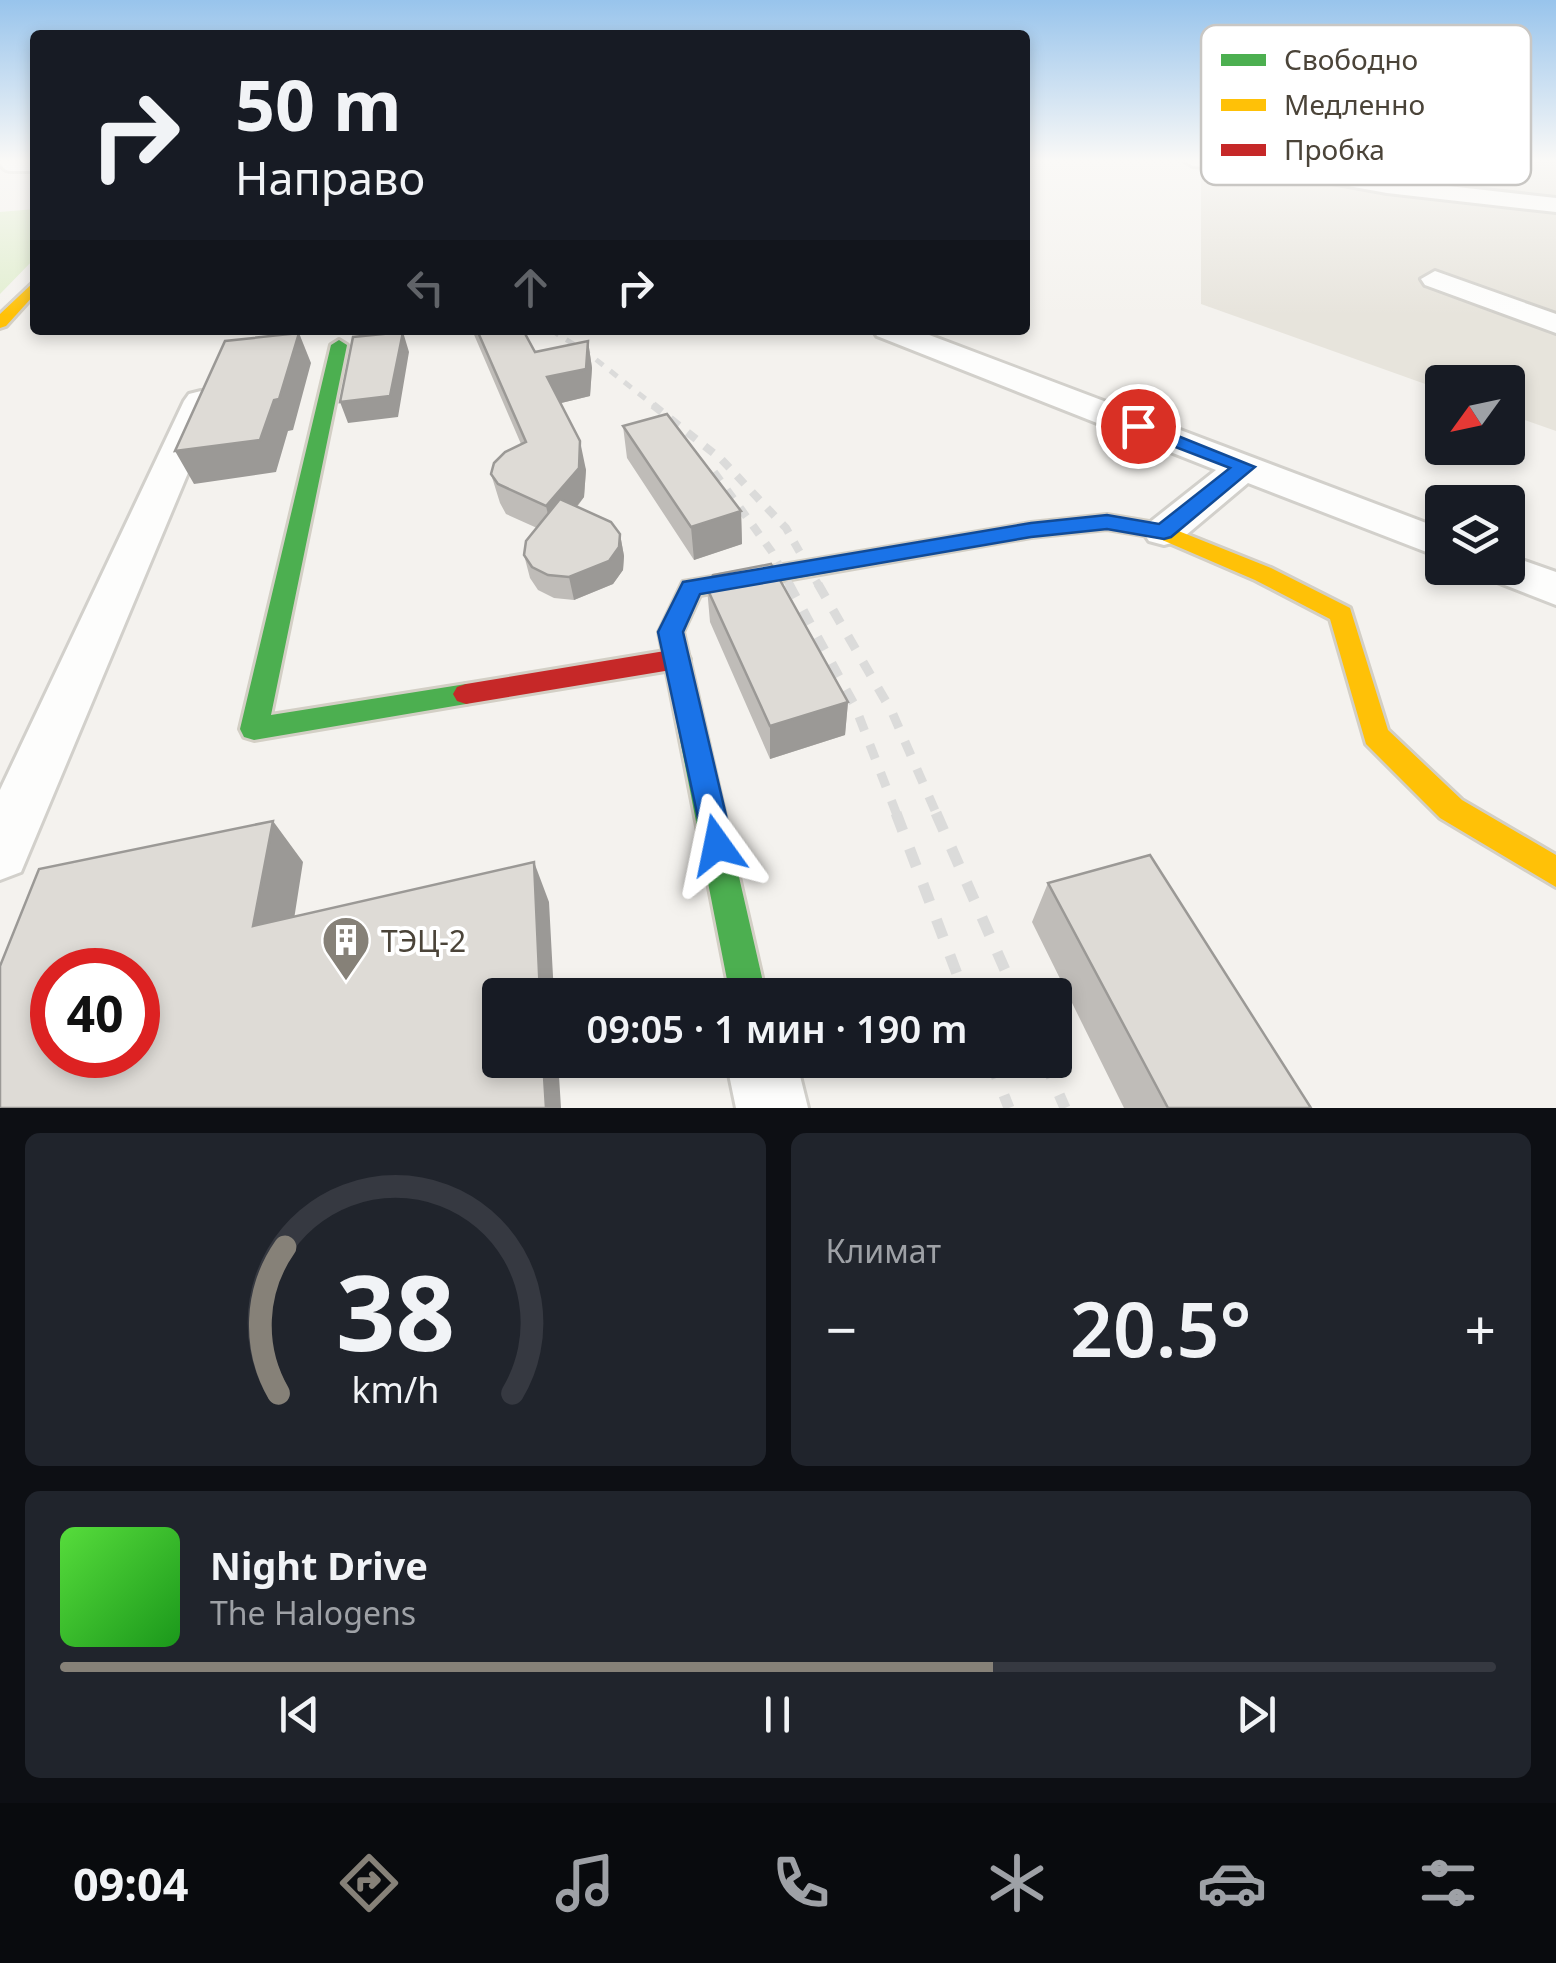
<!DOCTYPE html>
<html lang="ru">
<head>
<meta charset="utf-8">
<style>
  body { margin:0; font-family:"Noto Sans",sans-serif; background:#20242c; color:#f1f3f6; height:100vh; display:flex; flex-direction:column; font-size:38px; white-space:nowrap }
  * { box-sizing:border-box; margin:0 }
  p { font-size:32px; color:#9ea1a6 }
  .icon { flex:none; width:55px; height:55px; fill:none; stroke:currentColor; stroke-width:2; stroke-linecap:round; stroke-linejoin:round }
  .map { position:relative; height:1108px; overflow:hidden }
  .panel { display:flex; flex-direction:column; gap:25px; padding:25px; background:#0d0f14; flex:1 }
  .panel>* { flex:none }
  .guide { position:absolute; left:30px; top:30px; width:1000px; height:305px; border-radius:10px; box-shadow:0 5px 15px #0003; background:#171b24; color:#f1f3f6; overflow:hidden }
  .needle { width:65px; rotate:237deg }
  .tools { position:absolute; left:1425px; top:365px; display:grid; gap:20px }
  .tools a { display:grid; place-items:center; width:100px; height:100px; border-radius:10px; background:#171b24; box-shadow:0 5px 15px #0003; font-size:50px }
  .speed { position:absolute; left:30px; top:948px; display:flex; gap:20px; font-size:50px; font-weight:700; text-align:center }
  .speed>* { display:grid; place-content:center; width:130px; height:130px; border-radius:50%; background:#171b24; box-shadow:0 5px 15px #0003; line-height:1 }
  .speed .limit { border:15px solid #d22; background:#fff; color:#111 }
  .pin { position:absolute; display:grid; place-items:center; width:85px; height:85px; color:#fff; margin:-42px; border:5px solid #fff; border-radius:50%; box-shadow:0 2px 10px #0007 }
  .me { position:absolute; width:110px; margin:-55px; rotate:348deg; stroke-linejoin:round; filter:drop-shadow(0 0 8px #0008) }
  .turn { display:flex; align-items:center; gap:35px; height:210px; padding:0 40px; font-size:45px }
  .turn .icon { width:130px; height:130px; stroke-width:2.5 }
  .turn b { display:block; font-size:70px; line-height:85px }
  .lanes { display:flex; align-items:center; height:95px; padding:0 40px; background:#0003; justify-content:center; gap:50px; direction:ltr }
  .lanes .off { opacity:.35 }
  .big { font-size:75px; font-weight:600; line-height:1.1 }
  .panel .tile { flex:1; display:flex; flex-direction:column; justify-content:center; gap:15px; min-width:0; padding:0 35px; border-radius:15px; background:#20242c }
  .panel .dial { align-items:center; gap:0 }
  .dial svg { height:260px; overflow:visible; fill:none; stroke:#363941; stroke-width:7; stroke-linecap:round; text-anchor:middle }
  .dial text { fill:#f1f3f6; stroke:none }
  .song { display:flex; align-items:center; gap:30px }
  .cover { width:120px; height:120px; border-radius:15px; background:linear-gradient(135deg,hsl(110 70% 55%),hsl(120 70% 35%)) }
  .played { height:10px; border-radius:5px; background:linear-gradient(90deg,#868178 65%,#363941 65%) }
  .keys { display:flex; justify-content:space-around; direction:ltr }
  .heat { display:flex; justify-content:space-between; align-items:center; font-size:55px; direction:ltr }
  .panel .tiles { flex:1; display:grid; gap:25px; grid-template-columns:1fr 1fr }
  .tile:last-child { grid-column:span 2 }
  .trip { position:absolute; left:482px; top:978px; width:590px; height:100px; border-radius:10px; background:#171b24; box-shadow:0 5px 15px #0003; font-weight:600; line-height:100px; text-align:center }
  .tabs { display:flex; height:160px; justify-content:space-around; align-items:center; background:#090b0e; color:#9ea1a6 }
  .tabs .icon { width:70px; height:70px }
  .tabs .on { color:#868178 }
  .tabs b { font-size:45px; color:#f1f3f6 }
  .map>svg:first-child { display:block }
  .residential { fill:#e7e4dc }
  .green { fill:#e1eecf }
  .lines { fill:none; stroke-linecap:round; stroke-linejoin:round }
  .lane-casing { stroke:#d2d0cb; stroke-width:28 }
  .street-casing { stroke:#d2d0cb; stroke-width:6 }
  .fast-casing { stroke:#d3cfc5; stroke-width:6 }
  .slow-casing { stroke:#d3cfc5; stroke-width:6 }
  .jam-casing { stroke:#d3cfc5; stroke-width:6 }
  .lane { stroke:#fdfdfc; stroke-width:22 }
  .street { fill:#fdfdfc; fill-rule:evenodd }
  .fast { fill:#4caf50; fill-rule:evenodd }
  .slow { fill:#ffc107; fill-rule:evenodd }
  .jam { fill:#c62828; fill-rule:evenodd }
  .rail-far3 { stroke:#dbdbda; stroke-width:5; stroke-dasharray:9 9; stroke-linecap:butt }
  .rail-far2 { stroke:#dbdbda; stroke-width:8; stroke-dasharray:11 11; stroke-linecap:butt }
  .rail-far1 { stroke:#dbdbda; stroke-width:9; stroke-dasharray:15 15; stroke-linecap:butt }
  .rail { stroke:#dbdbda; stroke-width:11; stroke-dasharray:19 19; stroke-linecap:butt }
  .wall { fill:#bfbcb8 }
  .shaded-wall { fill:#9b9996 }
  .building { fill:#dedbd6; stroke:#9b9996; stroke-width:2.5; fill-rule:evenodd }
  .route { fill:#1a73e8; stroke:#114b97; stroke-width:2.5 }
  .labels { text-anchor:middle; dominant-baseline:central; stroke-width:8; stroke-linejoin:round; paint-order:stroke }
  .near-poi-label { font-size:30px; fill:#4b4439; stroke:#fff; text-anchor:start }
  .key { fill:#fff; stroke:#c9c7c4; stroke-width:2.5 }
  .key-label { font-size:28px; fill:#4b4439 }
</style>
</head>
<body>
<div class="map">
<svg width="1556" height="1108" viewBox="0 0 1556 1108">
  <rect width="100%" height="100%" fill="#f4f2ee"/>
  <path class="residential" d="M1201,160H1556V431L1508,414V382H1442V390L1201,304Z"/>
  <path class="green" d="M35,209V258L0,294V212Z"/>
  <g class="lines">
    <g class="lane-casing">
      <path id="lane" d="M11,160H35"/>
    </g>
    <g class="street-casing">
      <path id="street" d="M1183,160H1271L1387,179L1556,198V212L1387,193L1271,172L1193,166Z
        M1435,271L1556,314V333L1425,285L1421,279Z
        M873,330H916L1442,529V558L1248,483L1179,541L1164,545L1149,541L1143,532L1149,523L1216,470L877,336Z
        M201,391L213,394L218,401L21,872L0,880V790L184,401L189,394Z
        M1508,555L1556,572V605L1487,578L1481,568H1508Z
        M726,1060H796L808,1108H736Z"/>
    </g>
    <g class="fast-casing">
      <path id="fast" d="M339,340L347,345L271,715L466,684L475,687L479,694L475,701L466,704L254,740L244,737L240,729L331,345Z
        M1107,515L1161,524L1172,531L1161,538L1107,529L1031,537L700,595L683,632L766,995H730L659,632L683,582L1031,523Z"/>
    </g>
    <g class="slow-casing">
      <path id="slow" d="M35,281V294L6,326L0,328V314Z
        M1161,524L1271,568L1350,608L1388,730L1462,800L1556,855V887L1440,818L1366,744L1330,619L1255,580L1153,536L1150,531Z"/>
    </g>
    <g class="jam-casing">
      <path id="jam" d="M677,649L686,652L690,659L686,666L677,669L466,704L457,701L453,694L457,687L466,684Z"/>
    </g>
    <use href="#lane" class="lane"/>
    <use href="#street" class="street"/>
    <use href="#fast" class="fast"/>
    <use href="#slow" class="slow"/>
    <use href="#jam" class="jam"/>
    <path class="rail-far3" d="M551,330L589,354L657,408"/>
    <path class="rail-far2" d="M653,405L721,459L786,528L819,586
      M714,472L772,552L790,586"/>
    <path class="rail-far1" d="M789,584L855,706L897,815
      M818,584L892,712L937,815"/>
    <path class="rail" d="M896,813L965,995
      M936,813L1016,995
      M990,1060L1009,1108
      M1044,1060L1065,1108"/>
  </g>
  <path class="wall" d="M1292,160H1425L1418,171L1400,165L1394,176Z
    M472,330H523L535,352L588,341L592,368L590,396L561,403L586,470L584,497L577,507L620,534L624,556L623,570L613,584L574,600L554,598L538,590L530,578L524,555L537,528L506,514L500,503L491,474L521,444Z
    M623,426L741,511L742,544L694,560L627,458Z
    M707,588L848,702L845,735L770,759L710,622Z
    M1048,883L1311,1108H1124L1032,922Z"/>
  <path class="shaded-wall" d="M403,332L409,352L398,417L348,423L340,402Z
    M299,333L311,363L293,430L288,431L276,472L194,484L175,451L274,400Z
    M588,341L592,368L590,396L553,405L547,377Z
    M580,441L586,470L584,497L553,536L546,506Z
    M741,511L742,544L694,560L691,527Z
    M620,534L624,556L623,570L613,584L574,600L569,577Z
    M848,702L845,735L770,759V726Z
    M273,821L303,862L287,964L253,926Z
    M534,862L549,902L554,995H540Z
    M543,1060H558L561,1108H546Z"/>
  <path class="building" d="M477,330H523L535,352L588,341L586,369L547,377L580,441L579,468L546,506L498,484L491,474L494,463L505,452L526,442Z
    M403,332L390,396L340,402L353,337Z
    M299,333L279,399L274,400L260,440L175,451L225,341Z
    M667,414L741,511L691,527L623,426Z
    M560,499L611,522L620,534L619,547L609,561L569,577L548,575L532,567L524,555L526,541Z
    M771,564L848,702L770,726L707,588L713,575Z
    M273,821L253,926L534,862L540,995H500V1060H543L546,1108H0V966L39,869ZM52,970H138V1055H52Z
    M1150,855L1311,1108H1168L1048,883Z"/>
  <linearGradient id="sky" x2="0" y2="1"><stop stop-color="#98c4ec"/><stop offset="0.51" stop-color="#faf9f7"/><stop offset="1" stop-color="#faf9f7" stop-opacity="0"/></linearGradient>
  <rect width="1556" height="315" fill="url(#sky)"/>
  <path class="route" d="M1138,420L1255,467L1171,537L1164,539L1107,529L1031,537L700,594L683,632L733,845L728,855L717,860L706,855L658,632L683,582L1031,523L1107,515L1159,524L1230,468L1131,430V422Z"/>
  <defs>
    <g id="building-pin" transform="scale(2.5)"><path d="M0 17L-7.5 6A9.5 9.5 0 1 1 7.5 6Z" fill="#868178" stroke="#fff"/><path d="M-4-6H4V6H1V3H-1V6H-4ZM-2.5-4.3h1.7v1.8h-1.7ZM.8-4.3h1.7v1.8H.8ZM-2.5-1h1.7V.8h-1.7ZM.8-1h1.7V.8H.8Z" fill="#fff"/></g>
  </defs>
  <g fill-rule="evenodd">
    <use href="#building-pin" x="346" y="940"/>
  </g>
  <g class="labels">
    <g class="near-poi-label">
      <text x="381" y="940">ТЭЦ-2</text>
    </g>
  </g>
  <rect x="1201" y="25" width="330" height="160" rx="15" class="key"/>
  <rect x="1221" y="54" width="45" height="12" fill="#4caf50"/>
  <rect x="1221" y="99" width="45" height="12" fill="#ffc107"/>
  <rect x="1221" y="144" width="45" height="12" fill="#c62828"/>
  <g class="key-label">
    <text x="1284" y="70">Свободно</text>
    <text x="1284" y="115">Медленно</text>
    <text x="1284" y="160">Пробка</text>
  </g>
</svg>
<div class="tools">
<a><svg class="needle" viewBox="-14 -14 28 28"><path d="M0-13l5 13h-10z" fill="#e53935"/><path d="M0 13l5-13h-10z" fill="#9ea1a6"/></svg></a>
<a><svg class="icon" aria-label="layers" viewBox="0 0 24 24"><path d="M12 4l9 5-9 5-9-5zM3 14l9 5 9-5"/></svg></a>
</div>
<div class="speed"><div class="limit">40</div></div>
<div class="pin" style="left:1138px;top:426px;background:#d93025"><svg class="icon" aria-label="arrive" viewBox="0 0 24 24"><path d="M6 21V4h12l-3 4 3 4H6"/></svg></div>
<svg class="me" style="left:717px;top:845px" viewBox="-20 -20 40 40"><path d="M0-17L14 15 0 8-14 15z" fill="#1a73e8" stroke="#fff" stroke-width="4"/></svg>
<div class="trip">09:05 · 1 мин · 190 m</div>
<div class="guide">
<div class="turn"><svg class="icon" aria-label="right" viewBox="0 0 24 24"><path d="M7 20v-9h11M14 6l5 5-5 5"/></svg><div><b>50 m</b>Направо</div></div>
<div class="lanes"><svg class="icon off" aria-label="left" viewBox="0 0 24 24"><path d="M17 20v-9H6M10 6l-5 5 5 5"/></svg><svg class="icon off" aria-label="ahead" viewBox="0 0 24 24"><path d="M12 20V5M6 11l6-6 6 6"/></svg><svg class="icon" aria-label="right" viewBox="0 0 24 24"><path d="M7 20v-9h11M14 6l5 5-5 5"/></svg></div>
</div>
</div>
<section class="panel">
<div class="tiles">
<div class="tile dial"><svg viewBox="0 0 100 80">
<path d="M14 69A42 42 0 1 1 86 69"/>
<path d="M14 69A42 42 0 0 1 16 24" stroke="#868178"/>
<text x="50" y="56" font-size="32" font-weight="700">38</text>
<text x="50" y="72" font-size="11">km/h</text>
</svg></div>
<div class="tile"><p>Климат</p>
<div class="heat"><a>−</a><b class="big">20.5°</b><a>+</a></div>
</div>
<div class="tile">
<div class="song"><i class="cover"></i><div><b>Night Drive</b><p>The Halogens</p></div></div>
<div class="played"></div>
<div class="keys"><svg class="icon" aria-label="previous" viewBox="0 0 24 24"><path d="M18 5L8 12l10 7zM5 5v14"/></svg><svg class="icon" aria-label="pause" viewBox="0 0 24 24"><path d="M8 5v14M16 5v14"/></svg><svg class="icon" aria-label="next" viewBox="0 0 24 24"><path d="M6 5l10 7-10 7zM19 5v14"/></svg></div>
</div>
</div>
</section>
<nav class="tabs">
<b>09:04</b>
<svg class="icon on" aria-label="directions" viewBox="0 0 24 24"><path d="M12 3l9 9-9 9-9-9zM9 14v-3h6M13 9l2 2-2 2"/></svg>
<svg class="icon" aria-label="music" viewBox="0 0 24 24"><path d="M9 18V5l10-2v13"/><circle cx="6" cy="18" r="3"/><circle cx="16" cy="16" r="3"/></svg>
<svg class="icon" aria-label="phone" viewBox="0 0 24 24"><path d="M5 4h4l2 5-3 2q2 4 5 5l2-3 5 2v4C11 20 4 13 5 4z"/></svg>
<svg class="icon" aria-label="climate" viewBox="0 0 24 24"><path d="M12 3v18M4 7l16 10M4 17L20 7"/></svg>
<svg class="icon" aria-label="car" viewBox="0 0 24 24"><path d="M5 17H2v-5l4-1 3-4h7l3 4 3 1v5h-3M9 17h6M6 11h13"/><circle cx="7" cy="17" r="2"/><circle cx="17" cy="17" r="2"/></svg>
<svg class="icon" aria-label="filters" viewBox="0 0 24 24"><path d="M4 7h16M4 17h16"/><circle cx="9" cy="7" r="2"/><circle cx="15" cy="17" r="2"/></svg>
</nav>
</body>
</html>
